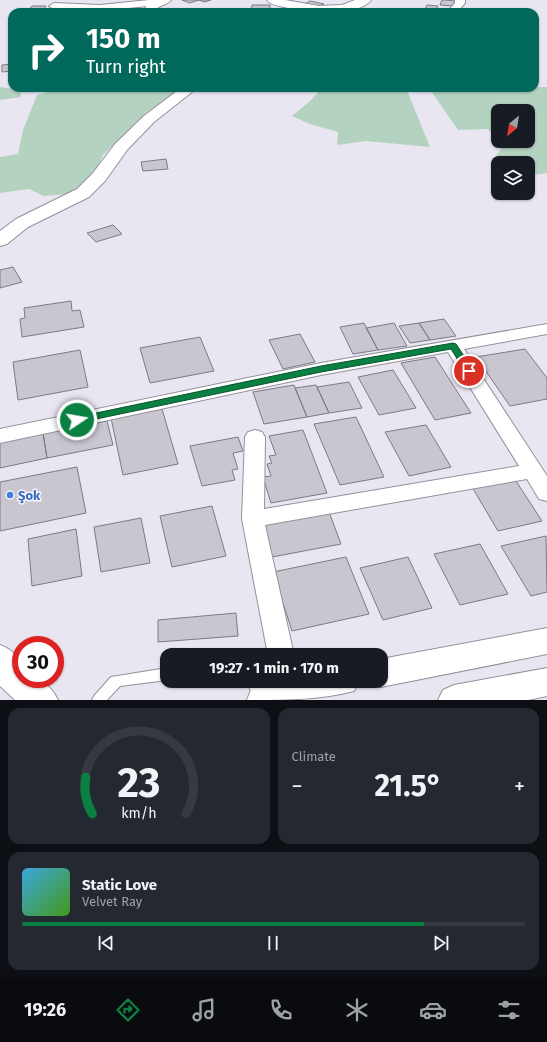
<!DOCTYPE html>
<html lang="en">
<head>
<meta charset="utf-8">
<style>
  body { margin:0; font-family:"Fira Sans",sans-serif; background:#242831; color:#f1f3f6; height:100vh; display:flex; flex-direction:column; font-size:15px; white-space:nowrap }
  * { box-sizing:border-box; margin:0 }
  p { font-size:13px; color:#9ea1a6 }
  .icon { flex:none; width:22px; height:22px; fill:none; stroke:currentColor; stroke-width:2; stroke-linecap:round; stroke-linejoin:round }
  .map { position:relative; height:700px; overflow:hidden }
  .side { display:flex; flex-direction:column; gap:8px; padding:8px; background:#0d0f14; flex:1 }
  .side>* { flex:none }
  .banner { position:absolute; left:8px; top:8px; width:531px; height:84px; border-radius:12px; box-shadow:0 1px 3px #0004; background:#00695c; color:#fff; overflow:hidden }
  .needle { width:26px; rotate:210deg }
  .fabs { position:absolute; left:491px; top:104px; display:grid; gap:8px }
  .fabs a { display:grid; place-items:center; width:44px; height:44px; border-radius:8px; background:#171b24; box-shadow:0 1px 3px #0004; font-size:20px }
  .speed { position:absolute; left:12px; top:636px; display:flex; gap:8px; font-size:20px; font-weight:700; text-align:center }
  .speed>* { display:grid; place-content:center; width:52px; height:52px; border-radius:50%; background:#171b24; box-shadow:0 1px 3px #0004; line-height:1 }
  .speed .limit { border:6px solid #d22; background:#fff; color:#111 }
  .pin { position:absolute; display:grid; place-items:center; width:34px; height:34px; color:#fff; margin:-17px; border:2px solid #fff; border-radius:50%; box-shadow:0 1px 4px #0007 }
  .me { position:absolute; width:44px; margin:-22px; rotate:78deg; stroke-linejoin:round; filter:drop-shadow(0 0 3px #0008) }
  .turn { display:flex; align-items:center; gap:14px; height:84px; padding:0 12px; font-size:18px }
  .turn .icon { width:52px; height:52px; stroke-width:2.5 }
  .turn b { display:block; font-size:28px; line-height:34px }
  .big { font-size:30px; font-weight:700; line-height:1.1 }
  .side .card { flex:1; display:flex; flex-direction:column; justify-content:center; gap:6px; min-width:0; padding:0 14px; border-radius:12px; background:#242831 }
  .side .dial { align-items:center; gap:0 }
  .dial svg { height:104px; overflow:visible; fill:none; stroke:#363941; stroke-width:7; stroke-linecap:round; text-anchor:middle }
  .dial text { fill:#f1f3f6; stroke:none }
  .song { display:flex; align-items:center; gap:12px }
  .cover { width:48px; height:48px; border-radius:6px; background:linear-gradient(135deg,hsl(200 70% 55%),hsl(100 70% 35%)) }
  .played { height:4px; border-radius:2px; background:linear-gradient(90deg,#0b8043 80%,#363941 80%) }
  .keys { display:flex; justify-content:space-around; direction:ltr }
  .heat { display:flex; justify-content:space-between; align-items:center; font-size:22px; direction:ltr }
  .side .tiles { flex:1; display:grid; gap:8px; grid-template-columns:1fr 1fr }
  .card:last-child { grid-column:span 2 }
  .trip { position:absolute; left:160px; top:648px; width:228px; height:40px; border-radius:12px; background:#171b24; box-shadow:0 1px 3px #0004; font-weight:700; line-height:40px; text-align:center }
  .menu { display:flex; height:64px; justify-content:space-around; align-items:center; background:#090b0e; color:#9ea1a6 }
  .menu .icon { width:28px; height:28px }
  .menu .active { color:#0b8043 }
  .menu b { font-size:18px; color:#f1f3f6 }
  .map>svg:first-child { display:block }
  .green { fill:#b4d2c0 }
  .building { fill:#c9c6d0; stroke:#7d7a83 }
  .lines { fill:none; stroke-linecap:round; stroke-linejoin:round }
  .service-casing { stroke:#93919b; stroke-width:2 }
  .minor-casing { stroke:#93919b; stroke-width:2 }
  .tertiary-casing { stroke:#93919b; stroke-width:2 }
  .trunk-casing { stroke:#93919b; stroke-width:2 }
  .service { fill:#fff; fill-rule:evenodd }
  .minor { fill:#fff; fill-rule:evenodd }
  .tertiary { fill:#fff; fill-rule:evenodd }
  .trunk { fill:#fff; fill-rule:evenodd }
  .route { fill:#0b8043; stroke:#07532c }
  .shop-dot { fill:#3f7fe0; stroke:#f6f4ff; stroke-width:1.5 }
  .labels { text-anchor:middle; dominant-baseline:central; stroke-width:3; stroke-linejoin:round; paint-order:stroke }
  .shop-label { font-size:13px; font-weight:bold; fill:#366cbe; stroke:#f6f4ff; text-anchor:start }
</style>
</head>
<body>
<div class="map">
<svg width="547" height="700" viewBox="0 0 547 700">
  <rect width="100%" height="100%" fill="#e9e6f2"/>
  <path class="green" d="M535,86L539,87H547V173L533,175L528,173V163H498L493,161L504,144L501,141H528V111H498V139L488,129L458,130L431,91L435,88H535Z
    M0,87L20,90L21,97L0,100Z
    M62,88H181L146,113L103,155L92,179L68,194L44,196L29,189L0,193V157L18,154L23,130L37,95Z
    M322,88H406L430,147L366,141L337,145L338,132L310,124L292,116L310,101Z"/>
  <path class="building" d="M182,0H211L204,2L199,0L190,3Z
    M442,0H446L455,1L453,6L440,5Z
    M310,1L324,4L317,7L303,5Z
    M252,5H270V11H251Z
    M427,5L438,6L436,10L425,9Z
    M32,6H46L41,12H27Z
    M12,64V71L2,72V65Z
    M166,159L168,169L143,171L141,162Z
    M113,225L122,234L96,242L87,233Z
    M13,267L22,282L0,288V270Z
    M71,301L72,311L80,310L84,327L22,337L20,319L25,318L24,308Z
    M444,319L456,336L430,340L419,323Z
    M364,323L378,350L353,354L340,327Z
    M394,323L407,346L378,350L366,328Z
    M419,323L430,340L410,343L399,326Z
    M300,334L315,362L283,369L269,340Z
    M200,337L214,371L150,383L140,348Z
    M525,349L547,378V399L510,406L476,357Z
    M80,350L88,387L18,400L13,362Z
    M435,357L471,413L435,420L401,363Z
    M393,370L416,408L379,415L358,377Z
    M349,382L362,408L329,413L317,387Z
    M294,385L307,417L264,424L253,392Z
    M316,385L329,413L307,417L295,388Z
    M162,409L178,464L123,475L111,418Z
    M356,417L384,477L340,485L314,424Z
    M107,421L113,445L47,458L43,433Z
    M426,425L451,467L409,476L385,432Z
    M303,430L327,493L271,503L263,477L271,476L267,464L272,463L269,456L276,455L269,436Z
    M43,433L47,458L0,468V441Z
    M238,437L243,451L233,453L238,469L232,470L235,480L202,486L190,446Z
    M77,467L86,513L0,531V482Z
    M514,478L542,521L498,531L472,487Z
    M212,506L226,556L172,567L160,516Z
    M329,512L341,544L272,557L262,524Z
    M141,518L150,563L101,572L94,527Z
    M76,529L82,576L32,586L28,539Z
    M546,536L547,592L531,596L501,546Z
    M480,544L508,594L460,605L434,554Z
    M346,557L369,614L292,631L273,572Z
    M408,557L432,608L383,620L360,568Z
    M236,613L238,636L158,642V620Z"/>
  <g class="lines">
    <g class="service-casing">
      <path id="service" d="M167,668V680L120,686L107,700H92L94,696L111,677Z
        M245,681H259L269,696L267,700H257Z"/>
    </g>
    <g class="minor-casing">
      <path id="minor" d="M149,0H160L162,2L157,5L100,11L54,9L49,6L54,3L100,5Z
        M455,0H465V3L459,10L460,12H450L449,10L455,3Z
        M547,324V334L464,349L547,476V501L539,499L527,479L265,525L294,655H268L242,519L245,437L248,432L255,430L262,432L265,437L264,509L519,466L448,352L321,375L0,443V429L321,363Z"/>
    </g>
    <g class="tertiary-casing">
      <path id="tertiary" d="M153,0H171C167,6 158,4 155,12H143L147,5Z
        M267,0H285L319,6L342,5L355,0H371C357,18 303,12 284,7C279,6 271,5 267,0Z
        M181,88H197L154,122L127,150L105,181L89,197L28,227L7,244L0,246V231L16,219L77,189L93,173L115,144L144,116Z
        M547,628V654L381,687L370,683L369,681H381V659Z
        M270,681H359L354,691C320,700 283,700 247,700L252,687Z"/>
    </g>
    <g class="trunk-casing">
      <path id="trunk" d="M0,645C18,652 21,661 21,679C39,679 50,683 58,700H15L0,686Z
        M547,668V696L528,700H438L443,690L454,685Z"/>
    </g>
    <use href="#service" class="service"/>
    <use href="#minor" class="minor"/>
    <use href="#tertiary" class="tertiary"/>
    <use href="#trunk" class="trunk"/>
  </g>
  <path class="route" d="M453,343L456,344L474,371L473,373H466L451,349L321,372L77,423L72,420L77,417L321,366Z"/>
  <circle class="shop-dot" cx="10" cy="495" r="4"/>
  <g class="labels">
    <g class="shop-label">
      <text x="18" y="495">Şok</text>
    </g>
  </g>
</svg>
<div class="fabs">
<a><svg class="needle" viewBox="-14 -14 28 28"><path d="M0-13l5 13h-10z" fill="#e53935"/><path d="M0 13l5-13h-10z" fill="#9ea1a6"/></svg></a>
<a><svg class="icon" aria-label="layers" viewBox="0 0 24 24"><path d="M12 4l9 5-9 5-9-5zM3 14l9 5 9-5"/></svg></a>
</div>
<div class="speed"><div class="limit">30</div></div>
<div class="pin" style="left:469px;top:371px;background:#d93025"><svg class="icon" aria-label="arrive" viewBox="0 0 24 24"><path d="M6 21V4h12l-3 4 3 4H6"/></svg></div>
<svg class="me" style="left:77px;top:420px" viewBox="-20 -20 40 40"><circle r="17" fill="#0b8043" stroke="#fff" stroke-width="3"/><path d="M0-11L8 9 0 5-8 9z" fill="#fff"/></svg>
<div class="trip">19:27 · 1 min · 170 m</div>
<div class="banner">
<div class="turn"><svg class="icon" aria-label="right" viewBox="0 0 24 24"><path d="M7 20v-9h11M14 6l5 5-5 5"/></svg><div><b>150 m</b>Turn right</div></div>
</div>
</div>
<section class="side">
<div class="tiles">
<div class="card dial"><svg viewBox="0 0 100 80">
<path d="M14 69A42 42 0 1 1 86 69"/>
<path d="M14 69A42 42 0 0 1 9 41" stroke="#0b8043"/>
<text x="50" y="56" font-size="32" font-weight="700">23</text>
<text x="50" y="72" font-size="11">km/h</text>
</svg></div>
<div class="card"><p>Climate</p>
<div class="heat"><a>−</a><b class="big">21.5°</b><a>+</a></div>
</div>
<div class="card">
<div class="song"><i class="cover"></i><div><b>Static Love</b><p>Velvet Ray</p></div></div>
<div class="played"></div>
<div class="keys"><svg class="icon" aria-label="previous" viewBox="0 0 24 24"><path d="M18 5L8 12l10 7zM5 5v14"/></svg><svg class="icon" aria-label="pause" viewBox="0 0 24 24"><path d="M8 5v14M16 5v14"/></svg><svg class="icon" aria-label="next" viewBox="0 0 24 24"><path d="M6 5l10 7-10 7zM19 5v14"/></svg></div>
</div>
</div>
</section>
<nav class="menu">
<b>19:26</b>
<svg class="icon active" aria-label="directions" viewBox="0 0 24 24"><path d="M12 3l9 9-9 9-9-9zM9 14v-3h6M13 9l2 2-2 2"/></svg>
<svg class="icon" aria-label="music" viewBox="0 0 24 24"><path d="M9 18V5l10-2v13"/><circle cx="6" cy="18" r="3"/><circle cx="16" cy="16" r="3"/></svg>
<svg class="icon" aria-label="phone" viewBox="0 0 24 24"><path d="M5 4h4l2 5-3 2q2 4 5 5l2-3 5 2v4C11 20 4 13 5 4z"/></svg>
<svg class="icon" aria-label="climate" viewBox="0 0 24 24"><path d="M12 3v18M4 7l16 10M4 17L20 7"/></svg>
<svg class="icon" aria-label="car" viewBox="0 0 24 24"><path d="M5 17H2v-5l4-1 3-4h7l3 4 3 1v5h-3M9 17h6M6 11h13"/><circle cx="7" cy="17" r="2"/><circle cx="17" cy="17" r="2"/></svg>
<svg class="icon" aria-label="filters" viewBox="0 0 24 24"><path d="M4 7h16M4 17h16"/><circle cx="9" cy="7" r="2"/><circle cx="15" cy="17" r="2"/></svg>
</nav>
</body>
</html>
